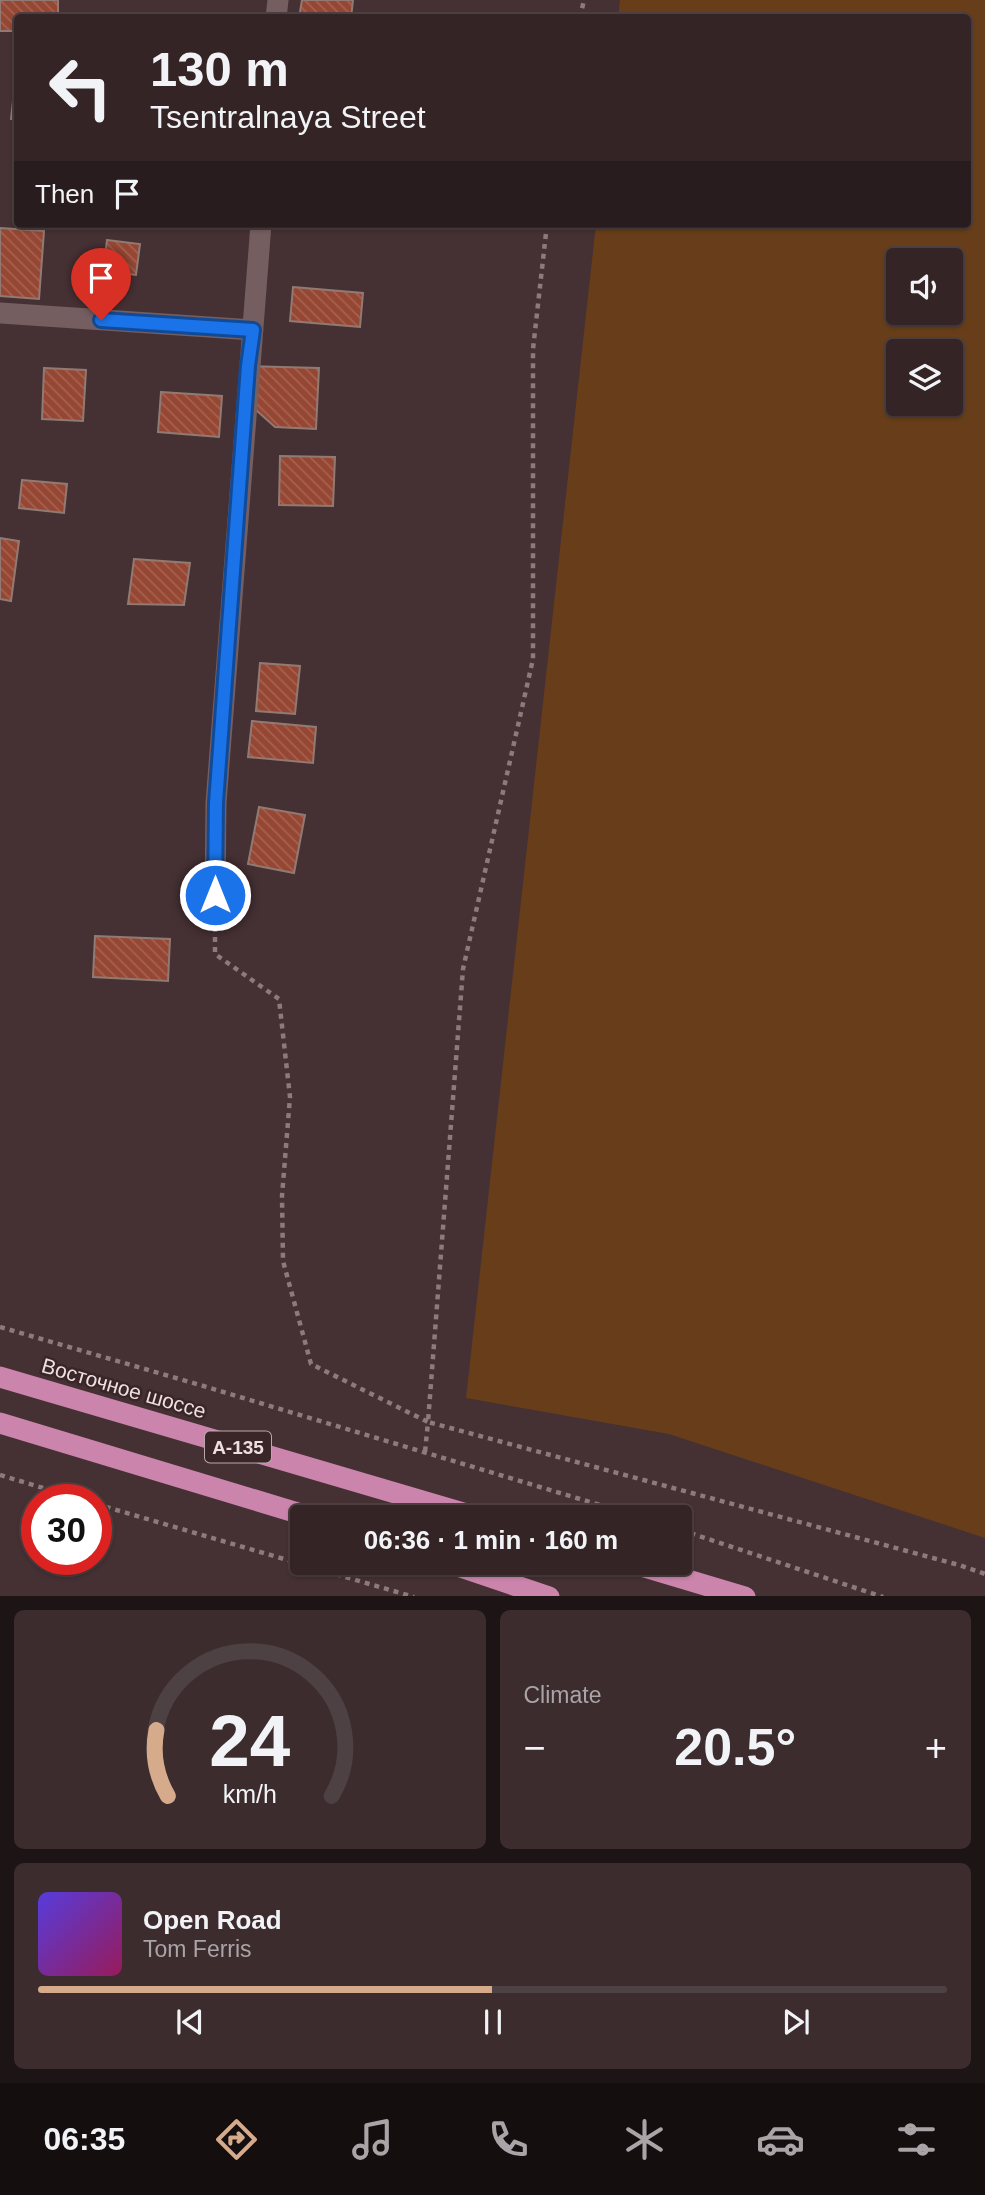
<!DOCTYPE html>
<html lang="en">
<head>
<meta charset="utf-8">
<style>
  body { margin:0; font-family:Helvetica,sans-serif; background:#3c2c2e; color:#f1f3f6; height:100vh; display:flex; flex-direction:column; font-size:26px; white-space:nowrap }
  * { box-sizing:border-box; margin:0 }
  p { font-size:23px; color:#a9a4a7 }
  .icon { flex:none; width:38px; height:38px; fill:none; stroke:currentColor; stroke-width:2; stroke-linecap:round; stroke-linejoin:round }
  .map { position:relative; height:1596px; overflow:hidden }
  .sheet { display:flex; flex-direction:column; gap:14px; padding:14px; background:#1d1415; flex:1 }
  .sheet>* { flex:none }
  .guide { position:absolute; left:14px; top:14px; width:957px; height:214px; border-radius:7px; box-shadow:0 2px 5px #0004,0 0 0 2px #4e4143; background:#342426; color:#f1f3f6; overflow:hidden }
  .controls { position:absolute; left:886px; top:248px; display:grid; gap:14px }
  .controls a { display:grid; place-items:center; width:77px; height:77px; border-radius:7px; background:#342426; box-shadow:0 2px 5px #0004,0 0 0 2px #4e4143; font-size:35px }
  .speed { position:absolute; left:21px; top:1484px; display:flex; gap:14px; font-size:35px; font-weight:700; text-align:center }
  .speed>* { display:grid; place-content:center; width:91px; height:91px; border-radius:50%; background:#342426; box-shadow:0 2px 5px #0004,0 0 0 2px #4e4143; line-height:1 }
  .speed .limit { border:10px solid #d22; background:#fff; color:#111 }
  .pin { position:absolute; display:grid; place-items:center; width:60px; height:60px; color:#fff; margin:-72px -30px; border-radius:50% 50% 50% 0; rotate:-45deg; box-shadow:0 0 7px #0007 }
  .pin .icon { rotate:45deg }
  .me { position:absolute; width:77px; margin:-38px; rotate:0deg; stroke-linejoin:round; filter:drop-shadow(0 0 5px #0008) }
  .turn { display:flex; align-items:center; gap:24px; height:147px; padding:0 21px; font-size:32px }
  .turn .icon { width:91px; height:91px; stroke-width:2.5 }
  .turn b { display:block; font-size:49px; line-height:60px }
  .then { display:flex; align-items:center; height:66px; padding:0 21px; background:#0003; gap:14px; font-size:26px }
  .big { font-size:52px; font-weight:600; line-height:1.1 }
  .sheet .tile { flex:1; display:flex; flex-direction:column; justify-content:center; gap:10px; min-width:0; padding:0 24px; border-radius:10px; background:#3c2c2e }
  .sheet .dial { align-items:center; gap:0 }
  .dial svg { height:182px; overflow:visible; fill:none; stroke:#4e4143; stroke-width:7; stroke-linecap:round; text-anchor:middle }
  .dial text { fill:#f1f3f6; stroke:none }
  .song { display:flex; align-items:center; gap:21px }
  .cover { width:84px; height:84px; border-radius:10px; background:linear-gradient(135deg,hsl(250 70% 55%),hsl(330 70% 35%)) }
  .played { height:7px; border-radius:4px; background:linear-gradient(90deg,#d6ab8b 50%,#4e4143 50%) }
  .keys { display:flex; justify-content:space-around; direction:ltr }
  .heat { display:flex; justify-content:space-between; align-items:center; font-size:38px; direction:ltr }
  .sheet .tiles { flex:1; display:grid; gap:14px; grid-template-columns:1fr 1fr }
  .tile:last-child { grid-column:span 2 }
  .trip { position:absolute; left:290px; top:1505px; width:402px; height:70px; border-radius:7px; background:#342426; box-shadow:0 2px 5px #0004,0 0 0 2px #4e4143; font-weight:600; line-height:70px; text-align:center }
  .menu { display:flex; height:112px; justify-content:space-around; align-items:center; background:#150e0f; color:#a9a4a7 }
  .menu .icon { width:49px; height:49px }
  .menu .current { color:#d6ab8b }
  .menu b { font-size:32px; color:#f1f3f6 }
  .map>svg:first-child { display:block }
  .grass { fill:#673e19; fill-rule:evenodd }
  .building { fill:url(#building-back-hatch); stroke:#917a73; stroke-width:2 }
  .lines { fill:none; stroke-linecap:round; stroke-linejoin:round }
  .path { stroke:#8c7a7c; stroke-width:4.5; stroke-dasharray:5 5; stroke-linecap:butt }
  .minor { stroke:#755e60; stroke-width:21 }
  .highway { stroke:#cb84ac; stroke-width:21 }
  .route-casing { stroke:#114b97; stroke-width:18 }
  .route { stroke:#1a73e8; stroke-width:12 }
  .labels { text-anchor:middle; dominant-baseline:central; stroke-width:5; stroke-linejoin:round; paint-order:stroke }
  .shield { fill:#3a2629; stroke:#b8a8aa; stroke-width:2 }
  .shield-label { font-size:19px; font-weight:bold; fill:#eee0e1 }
  .street-label { font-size:21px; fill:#eee0e1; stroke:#3a2629 }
</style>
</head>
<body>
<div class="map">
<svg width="985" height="1597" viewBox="0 0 985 1597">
  <defs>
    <pattern id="building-back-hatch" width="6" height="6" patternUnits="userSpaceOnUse" patternTransform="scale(1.75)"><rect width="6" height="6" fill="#964733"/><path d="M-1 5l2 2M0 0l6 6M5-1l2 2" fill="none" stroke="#a56150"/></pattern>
  </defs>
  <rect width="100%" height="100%" fill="#453033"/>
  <path class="grass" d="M620,0H985V1538L669,1434L466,1398L596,224H968V18L618,17ZM898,261H950V313H898ZM898,352H950V404H898Z"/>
  <path class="building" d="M0,0H58V18H18V31H0Z
    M302,0H353L351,18H299Z
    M18,55V120L11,119Z
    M0,228L44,231L39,299L0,296Z
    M107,240L140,244L136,275L103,271Z
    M293,287L363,293L360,327L290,321Z
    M248,366L319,368L316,429L275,427L247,402Z
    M44,368L86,370L83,421L42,419Z
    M161,392L222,396L219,437L158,432Z
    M280,456L335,457L333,506L279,505Z
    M22,480L67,484L64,513L19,508Z
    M0,538L19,541L11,601L0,599Z
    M134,559L190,563L184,605L128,604Z
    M260,663L300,666L295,714L256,711Z
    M252,721L316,727L313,763L248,757Z
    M259,807L305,815L294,873L248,864Z
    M95,936L170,939L168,981L93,977Z"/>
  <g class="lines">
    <path class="path" d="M580,18L584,0
      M547,224L533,349V659L463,969L428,1422L959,1565L985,1574
      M215,917V954L279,999L290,1097L282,1196L283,1261L311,1364L428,1422L425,1452
      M0,1327L200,1385L640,1517
      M0,1475L83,1500
      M96,1504L414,1597
      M681,1530L883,1597"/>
    <path class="minor" d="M276,18L278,0
      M0,313L253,330
      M215,895L216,803L261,224"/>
    <path class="highway" d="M0,1377L477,1517
      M0,1423L311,1517
      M449,1563L549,1597
      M631,1563L745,1597"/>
  </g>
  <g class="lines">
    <g class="route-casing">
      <path id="route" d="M101,320L253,330L248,366L216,803L215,895"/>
    </g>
    <use href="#route" class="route"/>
  </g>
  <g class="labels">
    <rect class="shield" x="205" y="1431.5" width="66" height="31" rx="5"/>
    <g class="shield-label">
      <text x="238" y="1447">А-135</text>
    </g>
    <g class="street-label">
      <text transform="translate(124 1388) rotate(16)">Восточное шоссе</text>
    </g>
  </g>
</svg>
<div class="controls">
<a><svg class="icon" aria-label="sound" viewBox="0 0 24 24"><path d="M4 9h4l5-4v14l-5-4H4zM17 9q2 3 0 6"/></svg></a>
<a><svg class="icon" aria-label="layers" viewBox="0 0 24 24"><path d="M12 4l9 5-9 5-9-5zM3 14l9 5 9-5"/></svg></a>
</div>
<div class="speed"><div class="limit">30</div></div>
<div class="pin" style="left:101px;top:320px;background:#d93025"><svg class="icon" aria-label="arrive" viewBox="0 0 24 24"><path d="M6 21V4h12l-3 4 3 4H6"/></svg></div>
<svg class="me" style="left:215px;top:895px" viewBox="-20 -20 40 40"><circle r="17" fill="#1a73e8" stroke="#fff" stroke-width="3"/><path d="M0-11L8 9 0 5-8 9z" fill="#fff"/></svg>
<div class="trip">06:36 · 1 min · 160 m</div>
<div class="guide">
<div class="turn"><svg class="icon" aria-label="left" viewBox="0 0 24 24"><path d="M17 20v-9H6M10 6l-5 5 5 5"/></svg><div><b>130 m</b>Tsentralnaya Street</div></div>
<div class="then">Then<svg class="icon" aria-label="arrive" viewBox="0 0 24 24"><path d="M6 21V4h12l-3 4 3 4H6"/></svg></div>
</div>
</div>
<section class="sheet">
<div class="tiles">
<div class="tile dial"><svg viewBox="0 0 100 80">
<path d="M14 69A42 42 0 1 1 86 69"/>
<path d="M14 69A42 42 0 0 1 9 40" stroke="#d6ab8b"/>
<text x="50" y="56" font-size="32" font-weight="700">24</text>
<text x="50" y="72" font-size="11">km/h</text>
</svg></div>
<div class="tile"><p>Climate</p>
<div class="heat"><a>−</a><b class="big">20.5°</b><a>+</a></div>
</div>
<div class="tile">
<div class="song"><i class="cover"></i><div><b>Open Road</b><p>Tom Ferris</p></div></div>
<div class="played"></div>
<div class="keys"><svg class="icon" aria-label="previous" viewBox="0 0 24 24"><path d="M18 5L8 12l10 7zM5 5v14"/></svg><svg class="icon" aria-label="pause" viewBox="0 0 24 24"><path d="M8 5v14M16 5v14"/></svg><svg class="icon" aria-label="next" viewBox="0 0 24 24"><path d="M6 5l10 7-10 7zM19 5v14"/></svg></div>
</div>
</div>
</section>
<nav class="menu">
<b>06:35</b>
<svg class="icon current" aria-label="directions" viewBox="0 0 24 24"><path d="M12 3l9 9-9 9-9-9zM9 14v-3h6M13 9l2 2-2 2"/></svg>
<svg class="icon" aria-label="music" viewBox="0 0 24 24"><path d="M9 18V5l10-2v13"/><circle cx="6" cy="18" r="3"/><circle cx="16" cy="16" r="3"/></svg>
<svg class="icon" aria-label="phone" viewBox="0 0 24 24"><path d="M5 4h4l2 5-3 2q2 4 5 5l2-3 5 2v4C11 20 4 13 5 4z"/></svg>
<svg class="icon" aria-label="climate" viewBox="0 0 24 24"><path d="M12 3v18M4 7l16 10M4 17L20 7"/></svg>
<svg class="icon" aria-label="car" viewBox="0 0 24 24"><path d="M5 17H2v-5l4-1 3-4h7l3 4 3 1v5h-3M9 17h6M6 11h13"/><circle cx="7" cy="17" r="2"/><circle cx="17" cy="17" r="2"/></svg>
<svg class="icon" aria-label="filters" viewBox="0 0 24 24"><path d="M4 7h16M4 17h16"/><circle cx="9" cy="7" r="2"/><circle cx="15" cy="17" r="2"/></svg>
</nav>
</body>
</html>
